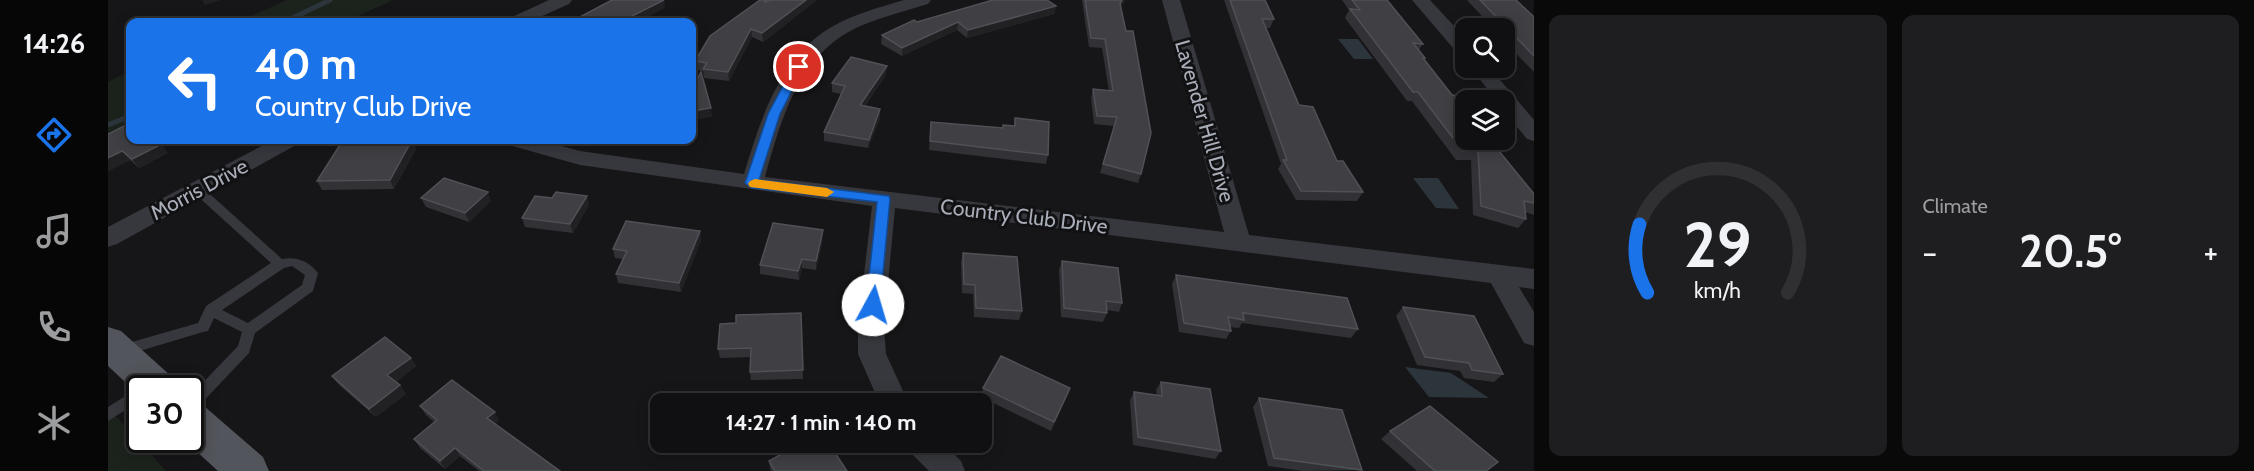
<!DOCTYPE html>
<html lang="en">
<head>
<meta charset="utf-8">
<style>
  body { margin:0; font-family:Cabin,sans-serif; background:#1e1e20; color:#f1f3f6; height:100vh; display:flex; flex-direction:column; font-size:22px; white-space:nowrap }
  * { box-sizing:border-box; margin:0 }
  p { font-size:20px; color:#9c9d9f }
  .icon { flex:none; width:33px; height:33px; fill:none; stroke:currentColor; stroke-width:2; stroke-linecap:round; stroke-linejoin:round }
  .map { position:relative; flex:1; overflow:hidden }
  .details { display:flex; flex-direction:column; gap:15px; padding:15px; background:#09090a; width:720px }
  .details>* { flex:none }
  .guide { position:absolute; left:18px; top:18px; width:570px; height:126px; border-radius:12px; box-shadow:0 3px 15px #0003,0 0 0 2px #303032; background:#1a73e8; color:#fff; overflow:hidden }
  .fabs { position:absolute; left:1347px; top:18px; display:grid; gap:12px }
  .fabs a { display:grid; place-items:center; width:60px; height:60px; border-radius:12px; background:#101012; box-shadow:0 3px 15px #0003,0 0 0 2px #303032; font-size:30px }
  .speed { position:absolute; left:18px; top:375px; display:flex; gap:12px; font-size:30px; font-weight:700; text-align:center }
  .speed>* { display:grid; place-content:center; width:78px; height:78px; border-radius:50%; background:#101012; box-shadow:0 3px 15px #0003,0 0 0 2px #303032; line-height:1 }
  .speed .limit { border:3px solid #111; border-radius:9px; background:#fff; color:#111 }
  .pin { position:absolute; display:grid; place-items:center; width:51px; height:51px; color:#fff; margin:-26px; border:3px solid #fff; border-radius:50%; box-shadow:0 2px 6px #0007 }
  .me { position:absolute; width:66px; margin:-33px; rotate:6deg; stroke-linejoin:round; filter:drop-shadow(0 0 4px #0008) }
  .turn { display:flex; align-items:center; gap:21px; height:126px; padding:0 30px; font-size:27px }
  .turn .icon { width:78px; height:78px; stroke-width:2.5 }
  .turn b { display:block; font-size:42px; line-height:51px }
  .big { font-size:45px; font-weight:700; line-height:1.1 }
  .details .tile { flex:1; display:flex; flex-direction:column; justify-content:center; gap:9px; min-width:0; padding:0 21px; border-radius:12px; background:#1e1e20 }
  .details .dial { align-items:center; gap:0 }
  .dial svg { height:156px; overflow:visible; fill:none; stroke:#303032; stroke-width:7; stroke-linecap:round; text-anchor:middle }
  .dial text { fill:#f1f3f6; stroke:none }
  .heat { display:flex; justify-content:space-between; align-items:center; font-size:33px; direction:ltr }
  .details .tiles { flex:1; display:grid; gap:15px; grid-template-columns:repeat(2,1fr) }
  .trip { position:absolute; left:542px; top:393px; width:342px; height:60px; border-radius:12px; background:#101012; box-shadow:0 3px 15px #0003,0 0 0 2px #303032; font-weight:700; line-height:60px; text-align:center }
  main { display:flex; flex:1; min-height:0 }
  .menu { display:flex; flex-direction:column; width:108px; justify-content:space-around; align-items:center; background:#060607; color:#9c9d9f }
  .menu .icon { width:42px; height:42px }
  .menu .current { color:#1a73e8 }
  .menu b { font-size:27px; color:#f1f3f6 }
  .map>svg:first-child { display:block }
  .green { fill:#1c231d }
  .water { fill:#2c353c }
  .lines { fill:none; stroke-linecap:round; stroke-linejoin:round }
  .stream { stroke:#2c353c; stroke-width:5 }
  .service { fill:#37383d; fill-rule:evenodd }
  .minor { fill:#37383d; fill-rule:evenodd }
  .primary { fill:#53555c; fill-rule:evenodd }
  .wall { fill:#323236 }
  .shaded-wall { fill:#212124 }
  .building { fill:#3f3f44; stroke:#4f5156; stroke-width:1.5 }
  .route { fill:#1a73e8; stroke:#114b97; stroke-width:1.5 }
  .slow { fill:#f59e0b }
  .labels { text-anchor:middle; dominant-baseline:central; stroke-width:6; stroke-linejoin:round; paint-order:stroke }
  .street-label { font-size:21px; fill:#a8adb8; stroke:#111113 }
</style>
</head>
<body>
<main>
<nav class="menu">
<b>14:26</b>
<svg class="icon current" aria-label="directions" viewBox="0 0 24 24"><path d="M12 3l9 9-9 9-9-9zM9 14v-3h6M13 9l2 2-2 2"/></svg>
<svg class="icon" aria-label="music" viewBox="0 0 24 24"><path d="M9 18V5l10-2v13"/><circle cx="6" cy="18" r="3"/><circle cx="16" cy="16" r="3"/></svg>
<svg class="icon" aria-label="phone" viewBox="0 0 24 24"><path d="M5 4h4l2 5-3 2q2 4 5 5l2-3 5 2v4C11 20 4 13 5 4z"/></svg>
<svg class="icon" aria-label="climate" viewBox="0 0 24 24"><path d="M12 3v18M4 7l16 10M4 17L20 7"/></svg>
</nav>
<div class="map">
<svg width="1426" height="471" viewBox="0 0 1426 471">
  <rect width="100%" height="100%" fill="#161618"/>
  <path class="green" d="M179,0H285L237,22H130Z
    M22,71V122L0,133V82Z
    M0,408L58,471H0Z"/>
  <path class="water" d="M1230,39H1250L1265,59H1246Z
    M1305,178H1330L1351,209L1328,208Z
    M1297,367L1343,373L1381,398L1321,397Z"/>
  <g class="lines">
    <path class="stream" d="M176,22L222,0
      M0,125L22,116"/>
    <path class="service" d="M89,185L93,186L174,259C189,256 201,261 210,273L205,291L147,333L141,353L87,410L82,412V396L130,346L134,332L106,318L100,331L95,332L15,356L10,354L8,350L10,346L90,323L98,306L163,263L85,192L83,189ZM184,266L197,275L194,285L140,323L114,310L176,268Z
      M32,387L37,388H32V401L0,421V407Z"/>
    <path class="minor" d="M441,0H464L461,4L421,22H399L402,18Z
      M796,0H823L820,4C797,11 773,17 750,27C690,55 674,118 657,177L1116,232L1054,0H1072L1141,235L1426,269V289L1411,287L1426,312V346L1416,343L1383,283L787,208L776,326L778,354L801,404H772L750,354V326L764,206L472,165L401,145L397,140H431L472,151L636,174C653,118 672,55 727,25C749,13 773,7 796,0Z
      M1304,0H1322L1358,39V56L1351,55Z
      M1363,68H1382L1426,120V141L1419,139L1396,111V100H1388Z
      M165,140H192L188,145L9,244L0,247V227Z
      M798,442H834L853,461L857,471H821L802,452Z"/>
    <path class="primary" d="M0,327L13,331L63,376L68,388H32V396L0,366Z
      M82,401L96,406L155,457L161,471H110L76,440H82Z"/>
  </g>
  <path class="wall" d="M652,0H709L655,42L644,37L621,81L596,78L595,71L588,70L587,61Z
    M974,0H1017L1012,8L1033,174L1030,183L992,173L1006,126L986,124L983,98L985,89L1001,91L994,48L981,47Z
    M1116,0H1157L1166,19L1162,28H1158L1191,105L1229,161L1255,192L1249,201L1188,200L1170,169L1173,164Z
    M1234,0H1279L1315,44L1311,50L1317,58L1316,60L1358,140H1384L1383,141L1426,203V215L1417,212L1418,219L1410,228L1365,215L1363,160H1348L1304,101H1299L1237,18L1241,10Z
    M1359,0H1408L1426,17V72L1396,41V28H1385Z
    M948,6L946,14L859,38L849,30L794,56L773,44L774,35L809,22Z
    M778,75L757,106L772,118L760,148L716,141V132L733,94L724,92V83Z
    M907,118L940,155L938,164L821,150L823,122L895,128L906,126Z
    M0,134L60,153L31,168L22,160L0,171Z
    M304,140L308,149L286,189L214,190L209,181Z
    M479,196L481,205L465,233L417,227L414,218L444,198Z
    M313,198L383,201L361,222L318,207Z
    M592,231L593,240L573,292L510,283L508,274L515,259L507,258L505,249Z
    M715,239L708,270L694,268L691,280L652,274V265Z
    M855,253L914,311L911,320L866,317L865,294L854,293L853,262Z
    M954,261L1014,303L1011,312L999,310V313L995,322L953,317L951,270Z
    M1068,275L1250,329L1243,338L1134,323L1131,328L1122,327L1123,331L1118,339L1071,332L1064,284Z
    M1295,307L1395,374L1386,382L1356,378L1352,371L1309,365L1288,316Z
    M693,313L695,379L643,380L642,372L643,357L612,358L610,349L628,323Z
    M303,358L308,366L288,382L292,385L298,394L268,417L230,384L224,376Z
    M1053,382L1113,451L1107,459L1025,445L1022,400L1026,392L1049,395L1048,390Z
    M875,388L959,396L943,431L873,397Z
    M1151,398L1254,470L1195,471L1160,466L1145,407Z
    M312,406L391,420L387,424L452,471H371L352,456L337,469L312,448L306,439L326,422L318,415Z
    M1282,431L1379,471H1309L1273,439Z
    M661,461L739,471H663L662,469Z"/>
  <path class="shaded-wall" d="M94,0H113L97,5Z
    M556,0L557,8L530,22H512Z
    M698,0H709L655,42L654,33Z
    M1014,0H1017L1009,12L1012,4Z
    M948,6L946,14L859,38L860,30Z
    M850,22L849,30L794,56V48Z
    M643,29L644,37L621,81L620,72Z
    M779,66L778,75L751,114L752,105Z
    M603,108L604,117L584,120V111Z
    M772,109V118L760,148L761,140Z
    M304,140L308,149L286,189L282,180Z
    M54,144L60,153L31,168L24,159Z
    M14,151L22,160L0,171V158Z
    M380,192L383,201L361,222L357,213Z
    M479,196L481,205L465,233L462,224Z
    M715,230V239L708,270V261Z
    M592,231L593,240L573,292L571,283Z
    M694,259V268L691,280L690,271Z
    M303,358L308,366L285,384L279,375Z
    M292,385L298,394L268,417L261,409Z
    M387,412L391,420L384,427L379,418Z
    M347,448L352,456L337,469L332,461Z"/>
  <path class="building" d="M504,0H556L512,22H469L466,20Z
    M652,0H658L657,2L662,0H698L654,33L643,29L620,72L595,69L599,63L587,61L602,36Z
    M885,0H939L948,6L860,30L850,22L794,48L774,35L806,20L809,22Z
    M977,0H1014L1012,4L1018,31H1025L1043,133L1033,174L995,164L1009,117L989,116L985,89L1005,91L997,39L983,38Z
    M1122,0H1157L1166,19H1154L1191,105L1205,107L1229,161H1235L1255,192L1193,191L1175,160H1179Z
    M1244,0H1279L1315,44L1305,43L1317,58H1315L1344,95L1358,96L1361,100H1358V140H1382L1426,194V203L1416,201L1418,219L1373,206L1370,151H1355L1310,92H1305L1242,9L1252,10Z
    M1372,0H1408L1426,17V56Z
    M743,57L779,66L752,105L772,109L761,140L716,132L737,86L724,83Z
    M593,72L603,108L584,111V89Z
    M907,118L941,122L940,155L822,141L823,122L895,128V125L907,126Z
    M22,123V140H48L54,144L24,159L14,151L0,158V134Z
    M235,140H304L282,180L209,181Z
    M336,178L380,192L357,213L313,198Z
    M448,192L479,196L462,224L414,218L427,196L444,198Z
    M518,221L592,231L571,283L508,274L519,251L505,249Z
    M665,223L715,230L708,261L694,259L690,271L652,265Z
    M855,253L909,257L914,311L868,308L867,285L856,284Z
    M954,261L1010,268L1014,303L998,301L999,313L956,308Z
    M1068,275L1239,298L1250,329L1135,313L1136,320L1120,317L1123,331L1076,323Z
    M1295,307L1366,316L1395,374L1364,370L1361,363L1317,357Z
    M693,313L695,370L642,372L643,348L610,349L612,324L628,323V315Z
    M277,337L303,358L279,375L292,385L261,409L224,376Z
    M893,356L962,388L946,422L875,388Z
    M344,380L387,412L379,418L452,471H376L347,448L332,461L306,439L329,420L312,406Z
    M1053,382L1102,389L1113,451L1030,437L1026,392L1054,396Z
    M1151,398L1234,410L1254,470L1166,458Z
    M1322,406L1390,462L1378,471H1327L1282,431Z
    M695,442H720L739,471H667L661,461Z"/>
  <path class="route" d="M691,64L696,67L672,114L651,180L781,196L782,199L772,305L770,309H760L758,305L769,202L644,188L637,183L660,114L685,67Z"/>
  <path class="slow" d="M647,179L719,188L726,192L719,197L642,187L640,184L642,181Z"/>
  <g class="labels">
    <g class="street-label">
      <text transform="translate(1097 121) rotate(74)">Lavender Hill Drive</text>
      <text transform="translate(91 189) rotate(-28)">Morris Drive</text>
      <text transform="translate(916 216) rotate(7)">Country Club Drive</text>
    </g>
  </g>
</svg>
<div class="fabs">
<a><svg class="icon" aria-label="search" viewBox="0 0 24 24"><circle cx="10" cy="10" r="6"/><path d="M15 15l6 6"/></svg></a>
<a><svg class="icon" aria-label="layers" viewBox="0 0 24 24"><path d="M12 4l9 5-9 5-9-5zM3 14l9 5 9-5"/></svg></a>
</div>
<div class="speed"><div class="limit">30</div></div>
<div class="pin" style="left:691px;top:67px;background:#d93025"><svg class="icon" aria-label="arrive" viewBox="0 0 24 24"><path d="M6 21V4h12l-3 4 3 4H6"/></svg></div>
<svg class="me" style="left:765px;top:305px" viewBox="-20 -20 40 40"><circle r="19" fill="#fff"/><path d="M0-13L10 11 0 6-10 11z" fill="#1a73e8"/></svg>
<div class="trip">14:27 · 1 min · 140 m</div>
<div class="guide">
<div class="turn"><svg class="icon" aria-label="left" viewBox="0 0 24 24"><path d="M17 20v-9H6M10 6l-5 5 5 5"/></svg><div><b>40 m</b>Country Club Drive</div></div>
</div>
</div>
<section class="details">
<div class="tiles">
<div class="tile dial"><svg viewBox="0 0 100 80">
<path d="M14 69A42 42 0 1 1 86 69"/>
<path d="M14 69A42 42 0 0 1 10 34" stroke="#1a73e8"/>
<text x="50" y="56" font-size="32" font-weight="700">29</text>
<text x="50" y="72" font-size="11">km/h</text>
</svg></div>
<div class="tile"><p>Climate</p>
<div class="heat"><a>−</a><b class="big">20.5°</b><a>+</a></div>
</div>
</div>
</section>
</main>
</body>
</html>
